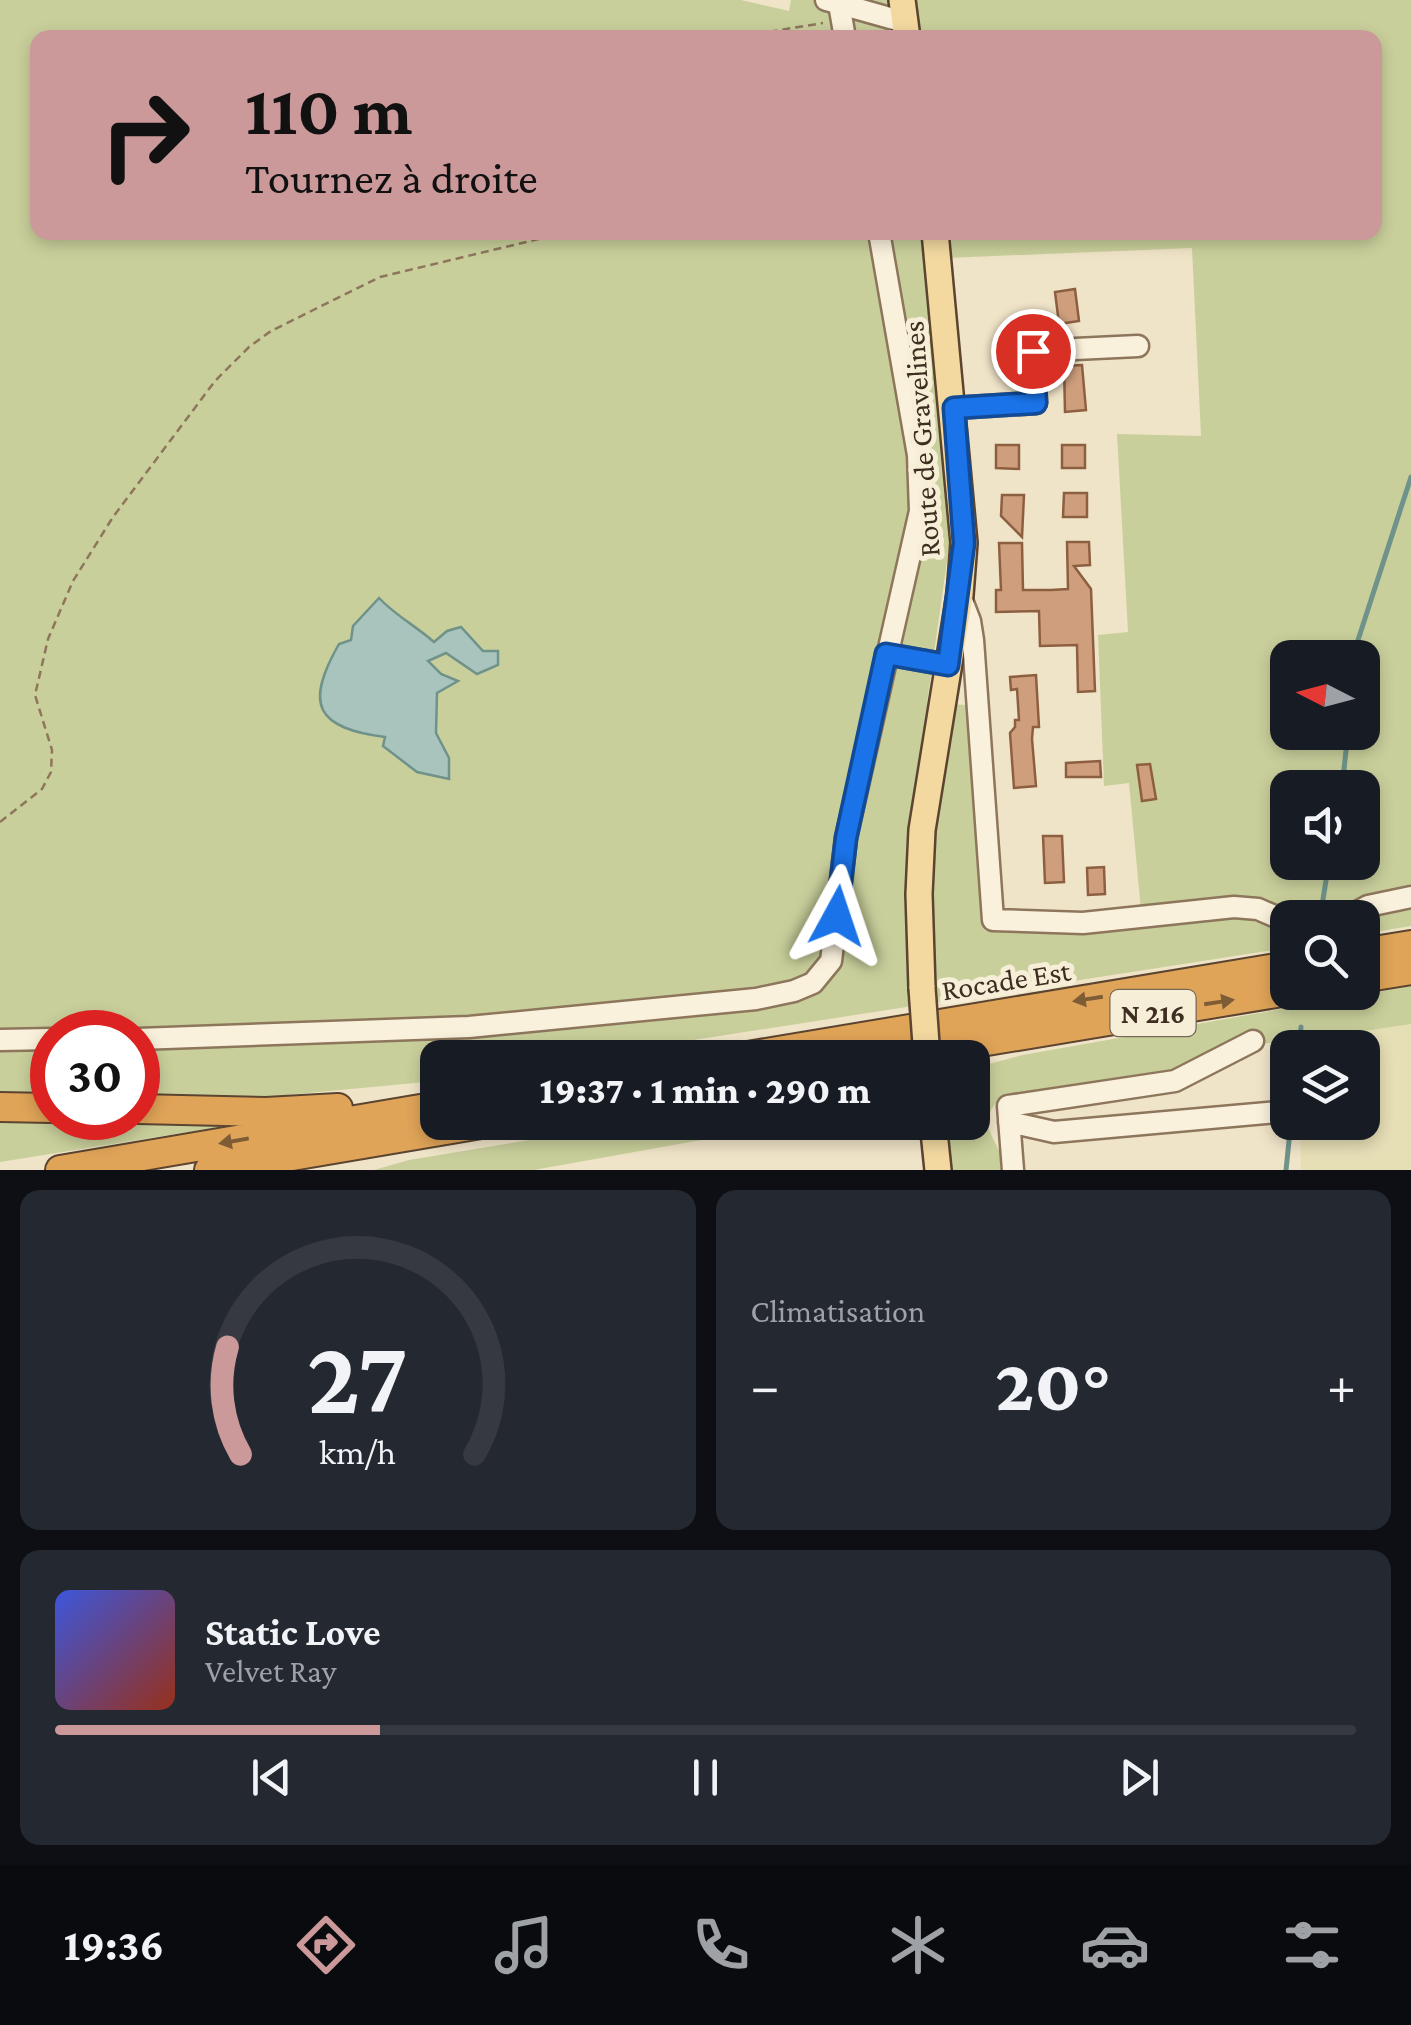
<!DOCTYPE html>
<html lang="fr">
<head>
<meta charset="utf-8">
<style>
  body { margin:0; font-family:"Crimson Pro",serif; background:#242831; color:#f1f3f6; height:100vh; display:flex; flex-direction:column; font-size:38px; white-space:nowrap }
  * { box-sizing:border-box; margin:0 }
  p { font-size:32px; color:#9ea1a6 }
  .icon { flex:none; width:55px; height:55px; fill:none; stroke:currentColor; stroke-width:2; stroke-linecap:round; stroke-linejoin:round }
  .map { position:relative; height:1170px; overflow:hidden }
  .details { display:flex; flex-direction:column; gap:20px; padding:20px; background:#0d0f14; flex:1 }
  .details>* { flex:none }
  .top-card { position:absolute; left:30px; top:30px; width:1352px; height:210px; border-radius:20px; box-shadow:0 5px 15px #0003; background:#cc999b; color:#111; overflow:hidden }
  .needle { width:65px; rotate:276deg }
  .fabs { position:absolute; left:1270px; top:640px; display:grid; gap:20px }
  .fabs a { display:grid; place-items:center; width:110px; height:110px; border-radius:20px; background:#171b24; box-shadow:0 5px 15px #0003; font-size:50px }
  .speed { position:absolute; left:30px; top:1010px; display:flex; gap:20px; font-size:50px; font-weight:700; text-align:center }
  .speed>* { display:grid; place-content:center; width:130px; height:130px; border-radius:50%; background:#171b24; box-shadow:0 5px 15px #0003; line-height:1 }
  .speed .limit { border:15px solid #d22; background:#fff; color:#111 }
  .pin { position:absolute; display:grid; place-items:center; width:85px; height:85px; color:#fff; margin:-42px; border:5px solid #fff; border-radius:50%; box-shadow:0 2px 10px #0007 }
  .me { position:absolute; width:110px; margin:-55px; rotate:5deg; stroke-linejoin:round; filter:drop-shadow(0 0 8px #0008) }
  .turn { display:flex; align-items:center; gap:35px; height:210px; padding:0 50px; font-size:45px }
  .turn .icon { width:130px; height:130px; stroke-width:2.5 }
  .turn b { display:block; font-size:70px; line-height:85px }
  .big { font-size:75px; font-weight:800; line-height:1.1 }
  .details .card { flex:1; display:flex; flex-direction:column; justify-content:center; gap:15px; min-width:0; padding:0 35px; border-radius:20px; background:#242831 }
  .details .dial { align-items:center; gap:0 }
  .dial svg { height:260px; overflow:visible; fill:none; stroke:#363941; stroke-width:7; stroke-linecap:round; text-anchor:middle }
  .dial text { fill:#f1f3f6; stroke:none }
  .song { display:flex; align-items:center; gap:30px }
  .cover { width:120px; height:120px; border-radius:15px; background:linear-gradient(135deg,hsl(230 70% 55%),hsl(10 70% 35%)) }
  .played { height:10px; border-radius:5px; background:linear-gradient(90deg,#cc999b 25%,#363941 25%) }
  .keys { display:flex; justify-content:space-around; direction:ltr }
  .heat { display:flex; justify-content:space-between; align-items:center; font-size:55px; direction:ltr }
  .details .tiles { flex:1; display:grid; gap:20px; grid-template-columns:1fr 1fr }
  .card:last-child { grid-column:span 2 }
  .trip { position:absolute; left:420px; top:1040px; width:570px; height:100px; border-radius:20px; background:#171b24; box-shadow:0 5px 15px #0003; font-weight:800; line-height:100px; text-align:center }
  .menu { display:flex; height:160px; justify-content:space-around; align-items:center; background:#090b0e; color:#9ea1a6 }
  .menu .icon { width:70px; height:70px }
  .menu .on { color:#cc999b }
  .menu b { font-size:45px; color:#f1f3f6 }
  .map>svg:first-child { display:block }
  .farmland { fill:#e6deb5 }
  .green { fill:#c9cf9b; fill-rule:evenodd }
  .water { fill:#a9c4bc; stroke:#6f938a; stroke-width:2.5 }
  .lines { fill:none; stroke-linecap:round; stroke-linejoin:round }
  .stream { stroke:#6f938a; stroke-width:5 }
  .building { fill:#cf9f7d; stroke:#8d5f41; stroke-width:2.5 }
  .minor-casing { stroke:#8d765c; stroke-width:25 }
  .major-casing { stroke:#5b4430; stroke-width:30 }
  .highway-casing { stroke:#5b4430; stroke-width:32 }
  .path { stroke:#8d765c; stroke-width:2.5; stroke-dasharray:8 5; stroke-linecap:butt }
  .minor { stroke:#faf1dc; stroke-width:20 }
  .major { stroke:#f3d9a0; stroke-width:25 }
  .highway { stroke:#e0a458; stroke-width:28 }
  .major-bridge-casing { stroke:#5b4430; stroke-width:30; stroke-linecap:butt }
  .major-bridge { stroke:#f3d9a0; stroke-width:25 }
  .oneway { fill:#7e5d36 }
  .route-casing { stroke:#114b97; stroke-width:25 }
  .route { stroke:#1a73e8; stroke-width:18 }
  .labels { text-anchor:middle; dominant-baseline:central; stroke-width:10; stroke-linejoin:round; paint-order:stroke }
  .shield { fill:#f7eed8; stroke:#756857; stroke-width:2.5 }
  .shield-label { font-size:28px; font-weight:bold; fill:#3d2e20 }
  .street-label { font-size:30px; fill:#3d2e20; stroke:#f7eed8 }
</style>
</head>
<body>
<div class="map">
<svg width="1411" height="1170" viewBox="0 0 1411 1170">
  <rect width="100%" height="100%" fill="#f0e4c8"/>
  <path class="farmland" d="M1411,1024V1170H1301L1300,1123L1362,1122V1048L1304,1047L1305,1040Z"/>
  <path class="green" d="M0,0H741L789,11L791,0H1411V926L1363,934L1362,918H1288L1287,948L584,1057L438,1058L437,1081L242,1099L138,1097V1032H52V1096L0,1095ZM38,38H1375V232H38ZM1192,248L1201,436L1117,434L1128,632L1098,635L1104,786L1129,783L1142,921L1088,929L985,931L967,705L927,703L950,540L951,501L923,259ZM1288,658H1362V732H1288ZM1288,788H1362V862H1288Z
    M1411,986V1024L1305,1040L1224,1047L1178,1072L1003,1095C970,1128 1001,1135 1004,1170H949L943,1123L972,1122L973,1068L1023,1055Z
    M0,1116L258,1121L0,1162Z
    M638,1122L796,1123L534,1170H374L409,1160Z"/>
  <path class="water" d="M379,598C396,616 416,626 434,642L447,631L461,627L483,651H498V665L477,674L446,653L428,661L441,674L458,681L437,693L436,733L449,758V779L417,772L383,746L385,737C316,728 304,705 339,644L351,640L353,626Z"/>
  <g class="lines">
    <path class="stream" d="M1356,658L1358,640L1411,477
      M1342,788L1348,732
      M1320,918L1329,862
      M1299,1048L1301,1027
      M1286,1170L1291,1122"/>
  </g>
  <path class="building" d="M1075,289L1079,321L1059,324L1055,292Z
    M1082,365L1086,410L1065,412L1064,366Z
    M996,445H1019V469L996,468Z
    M1062,445H1085V468H1062Z
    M1064,493H1087V517H1063Z
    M1002,495H1024L1022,537L1001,516Z
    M1067,542H1089L1090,565L1074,566L1091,589L1095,691L1078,692L1077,645L1040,646L1039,611L996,612V590H1001L999,543H1022L1023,590H1051L1068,589Z
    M1036,675L1039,727H1033L1032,739L1036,786L1014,788L1010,733L1015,727V720H1019L1017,689L1011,690L1010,677Z
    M1100,761L1101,777H1066V763Z
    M1150,764L1156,799L1142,801L1137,765Z
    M1043,836H1062L1064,882L1045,883Z
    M1104,867L1105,894L1088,895L1087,868Z"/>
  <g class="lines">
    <g class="minor-casing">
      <path id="minor" d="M826,0L904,22
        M839,4L845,38
        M954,408L1036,403L1033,351L1138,346
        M960,595L970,621L973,640L993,920L1083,923L1234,907L1258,909L1288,922
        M886,654L948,665
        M1346,918L1368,906L1411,897
        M138,1039L469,1027L756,999L794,991L813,983L831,961L846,838L920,511L918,455L879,232
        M0,1040L52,1039
        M1009,1122L1054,1132L1288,1111
        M1013,1170L1008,1106L1175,1081L1253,1041"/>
    </g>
    <g class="major-casing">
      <path id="major" d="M902,0L907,38
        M922,988L919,894L922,830L960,595L964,543L935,232
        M933,1122L938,1170"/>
    </g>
    <g class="highway-casing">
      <path id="highway" d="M1362,953L1411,945
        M1362,978L1411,970
        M736,1058L1288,966
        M885,1058L1288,991
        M0,1107L52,1108
        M138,1109L266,1112L338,1108
        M60,1170L438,1106
        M209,1170L493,1122"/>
    </g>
    <path class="path" d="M731,38L823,23
      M0,822L42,789L51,772L52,750L35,695L48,639L73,581L113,517L215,381L249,347L271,331L380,277L568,232"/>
    <use href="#minor" class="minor"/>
    <use href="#major" class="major"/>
    <use href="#highway" class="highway"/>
    <g class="major-bridge-casing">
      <path id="major-bridge" d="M922,988L927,1058"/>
    </g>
    <use href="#major-bridge" class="major-bridge"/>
  </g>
  <defs><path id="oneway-solid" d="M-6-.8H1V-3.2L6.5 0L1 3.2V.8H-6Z" transform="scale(2.5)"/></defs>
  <g class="oneway">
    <use href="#oneway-solid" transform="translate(1088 999) rotate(171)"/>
    <use href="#oneway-solid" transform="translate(1219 1002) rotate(-9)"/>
    <use href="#oneway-solid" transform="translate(234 1141) rotate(170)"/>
  </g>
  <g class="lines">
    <g class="route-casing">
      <path id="route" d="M837,916L846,838L886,654L948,665L964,543L954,408L1036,403L1033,351"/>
    </g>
    <use href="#route" class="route"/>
  </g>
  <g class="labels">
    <rect class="shield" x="1110.5" y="990" width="85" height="46" rx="8"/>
    <g class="shield-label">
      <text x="1153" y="1013">N 216</text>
    </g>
    <g class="street-label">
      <text transform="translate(921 439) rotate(-94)">Route de Gravelines</text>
      <text transform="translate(1006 980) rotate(-9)">Rocade Est</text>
    </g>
  </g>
</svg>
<div class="fabs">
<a><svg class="needle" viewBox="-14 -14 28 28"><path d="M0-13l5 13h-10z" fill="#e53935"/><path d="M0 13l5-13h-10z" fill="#9ea1a6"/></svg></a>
<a><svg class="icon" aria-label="sound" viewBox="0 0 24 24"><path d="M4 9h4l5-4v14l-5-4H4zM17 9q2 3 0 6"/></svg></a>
<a><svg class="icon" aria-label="search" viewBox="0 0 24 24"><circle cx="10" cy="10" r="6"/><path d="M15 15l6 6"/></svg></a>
<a><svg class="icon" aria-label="layers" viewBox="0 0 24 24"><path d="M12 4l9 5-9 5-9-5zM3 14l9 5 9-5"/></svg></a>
</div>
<div class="speed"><div class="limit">30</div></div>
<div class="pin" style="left:1033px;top:351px;background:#d93025"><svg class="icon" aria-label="arrive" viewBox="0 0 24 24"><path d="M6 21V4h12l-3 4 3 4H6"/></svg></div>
<svg class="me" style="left:837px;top:916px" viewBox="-20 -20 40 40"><path d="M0-17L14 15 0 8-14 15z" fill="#1a73e8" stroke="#fff" stroke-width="4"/></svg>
<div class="trip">19:37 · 1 min · 290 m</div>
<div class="top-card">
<div class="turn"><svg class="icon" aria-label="right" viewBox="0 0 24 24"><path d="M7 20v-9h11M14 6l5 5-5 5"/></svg><div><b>110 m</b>Tournez à droite</div></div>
</div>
</div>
<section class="details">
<div class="tiles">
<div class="card dial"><svg viewBox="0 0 100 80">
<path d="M14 69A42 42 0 1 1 86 69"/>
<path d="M14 69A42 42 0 0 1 10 36" stroke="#cc999b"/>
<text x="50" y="56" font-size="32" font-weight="700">27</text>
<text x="50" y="72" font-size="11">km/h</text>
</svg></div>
<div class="card"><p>Climatisation</p>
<div class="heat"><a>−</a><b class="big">20°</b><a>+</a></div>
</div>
<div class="card">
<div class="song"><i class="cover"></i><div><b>Static Love</b><p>Velvet Ray</p></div></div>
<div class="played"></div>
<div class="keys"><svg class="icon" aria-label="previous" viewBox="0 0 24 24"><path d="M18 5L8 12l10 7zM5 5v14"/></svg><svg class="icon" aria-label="pause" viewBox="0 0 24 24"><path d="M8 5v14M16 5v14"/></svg><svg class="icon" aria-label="next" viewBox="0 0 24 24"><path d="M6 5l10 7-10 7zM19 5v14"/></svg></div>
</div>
</div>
</section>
<nav class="menu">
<b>19:36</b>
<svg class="icon on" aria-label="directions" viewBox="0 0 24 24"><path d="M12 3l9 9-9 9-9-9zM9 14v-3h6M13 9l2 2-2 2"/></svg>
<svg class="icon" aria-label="music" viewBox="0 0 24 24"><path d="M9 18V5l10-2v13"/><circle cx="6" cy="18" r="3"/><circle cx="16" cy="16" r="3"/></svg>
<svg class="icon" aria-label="phone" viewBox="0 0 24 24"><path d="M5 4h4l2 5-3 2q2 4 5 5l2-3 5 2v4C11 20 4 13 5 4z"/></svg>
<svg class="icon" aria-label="climate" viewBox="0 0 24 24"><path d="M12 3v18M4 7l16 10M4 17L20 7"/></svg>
<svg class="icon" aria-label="car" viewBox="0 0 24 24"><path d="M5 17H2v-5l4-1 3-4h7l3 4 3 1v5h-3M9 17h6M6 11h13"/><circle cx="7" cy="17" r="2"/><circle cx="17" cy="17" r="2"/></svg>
<svg class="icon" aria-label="filters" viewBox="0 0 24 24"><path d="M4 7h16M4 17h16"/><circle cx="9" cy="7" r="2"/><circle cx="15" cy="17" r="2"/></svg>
</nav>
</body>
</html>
